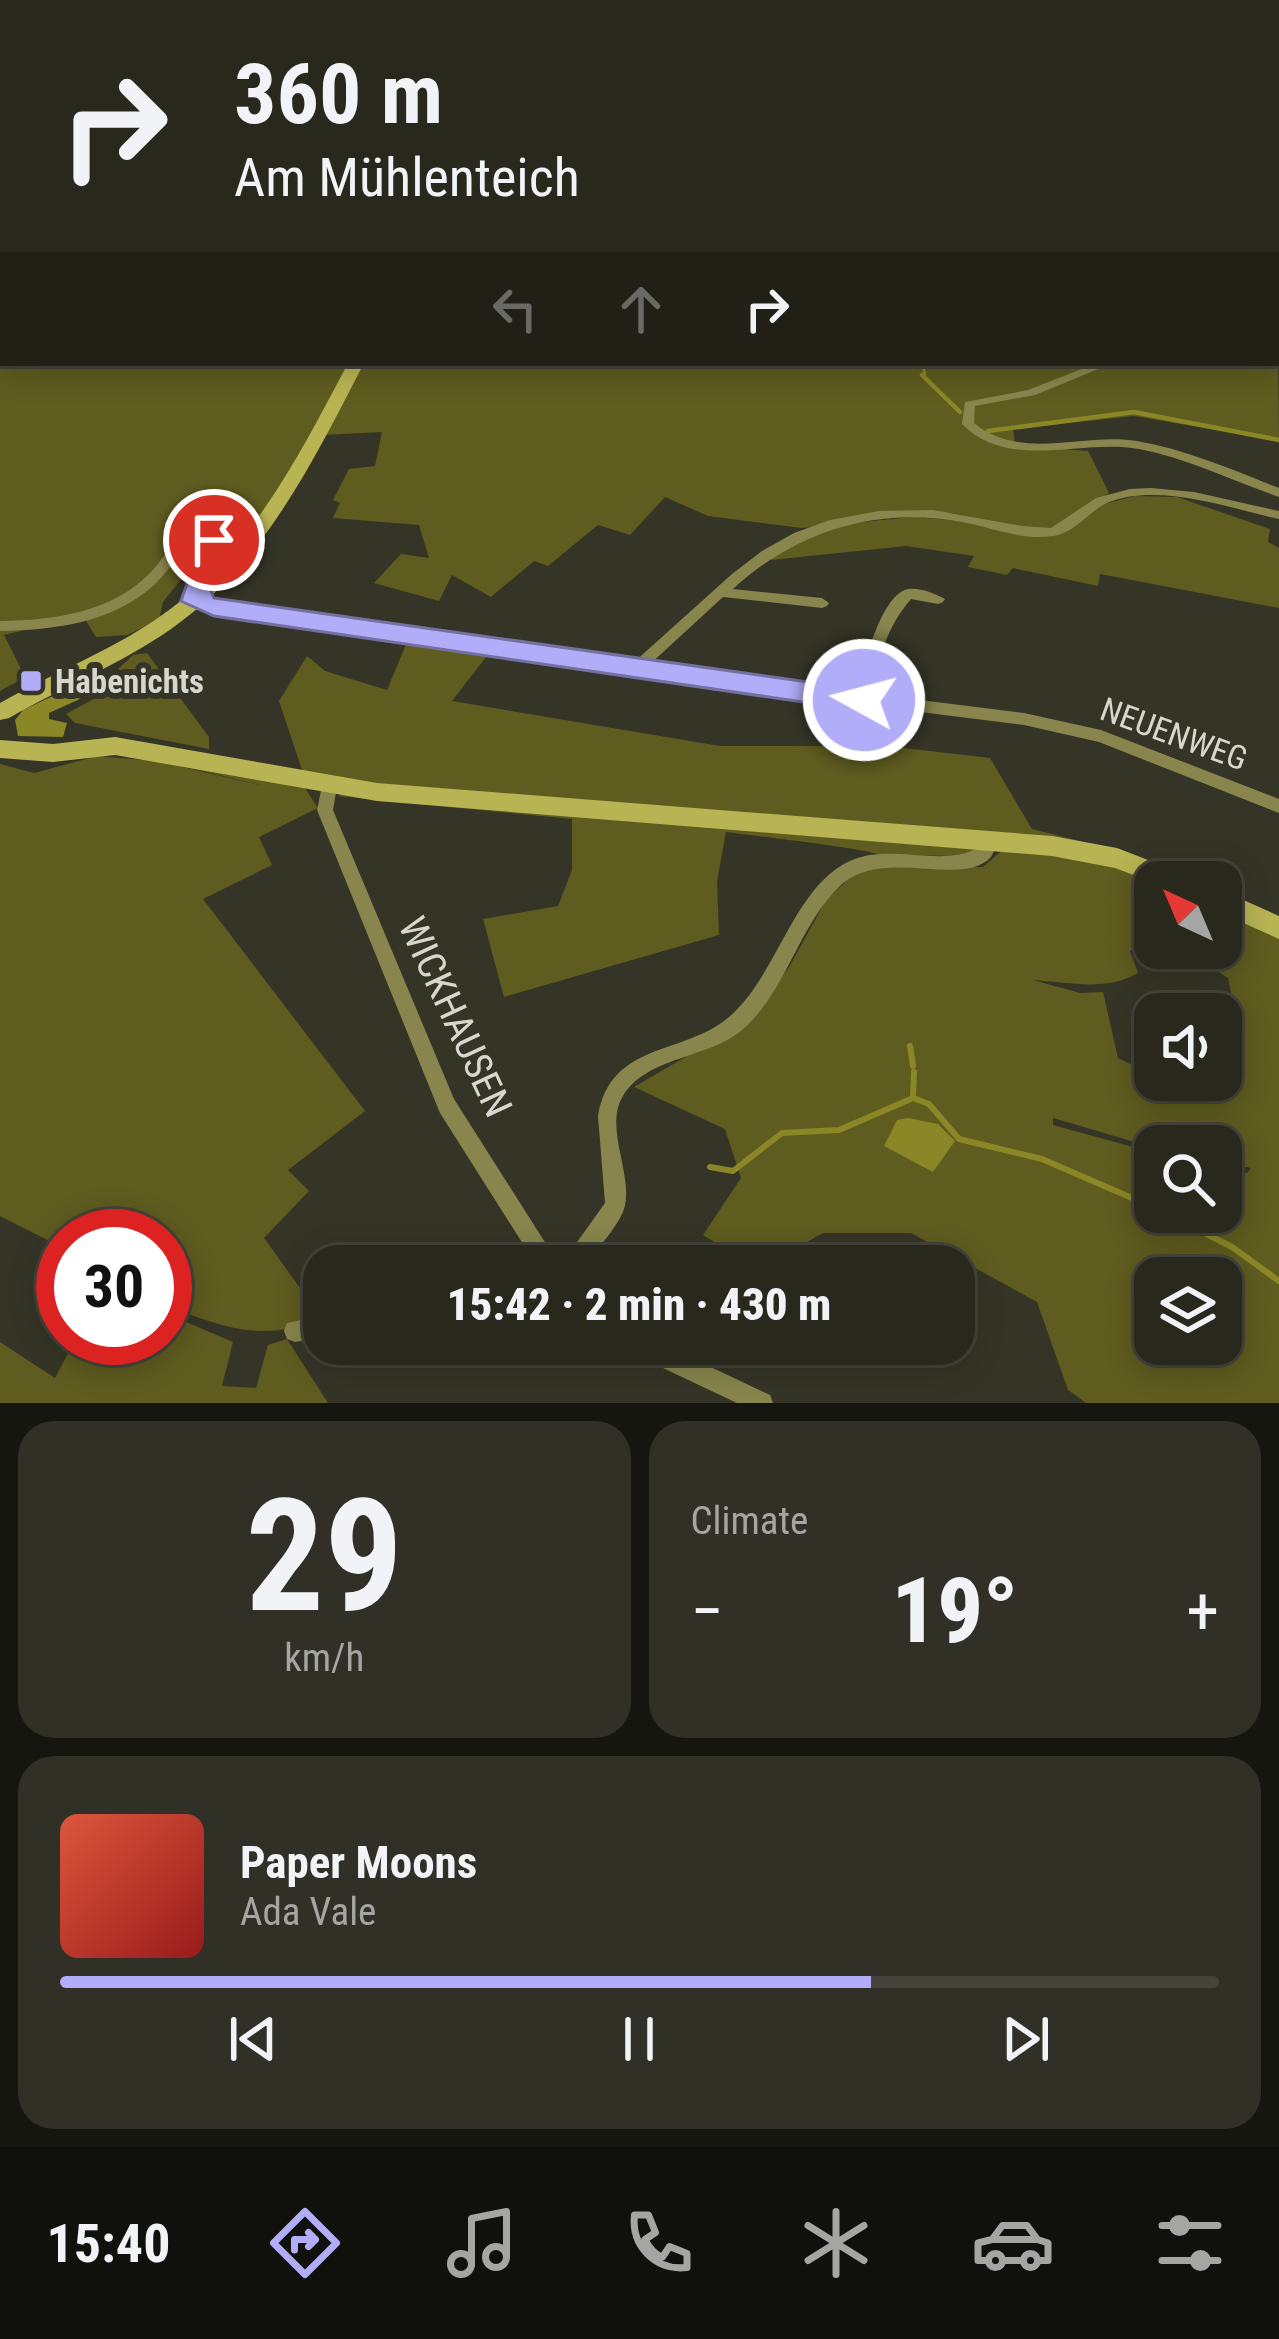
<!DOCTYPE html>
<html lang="en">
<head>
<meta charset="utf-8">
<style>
  body { margin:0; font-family:"Roboto Condensed",sans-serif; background:#303026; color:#f1f3f6; height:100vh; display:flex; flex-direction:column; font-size:45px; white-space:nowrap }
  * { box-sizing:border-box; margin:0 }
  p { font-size:39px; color:#a5a6a4 }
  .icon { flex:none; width:66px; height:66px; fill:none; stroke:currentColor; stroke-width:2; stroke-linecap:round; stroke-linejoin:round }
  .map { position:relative; height:1403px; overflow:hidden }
  .panel { display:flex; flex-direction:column; gap:18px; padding:18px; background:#161610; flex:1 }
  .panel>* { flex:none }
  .guide { position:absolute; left:0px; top:0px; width:1281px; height:366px; box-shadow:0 6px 30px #0003,0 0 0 3px #44443b; background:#28281d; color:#f1f3f6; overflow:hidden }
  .needle { width:78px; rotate:316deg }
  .tools { position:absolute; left:1134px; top:861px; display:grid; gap:24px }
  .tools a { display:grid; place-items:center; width:108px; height:108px; border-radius:24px; background:#28281d; box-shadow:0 6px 30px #0003,0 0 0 3px #44443b; font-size:60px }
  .speed { position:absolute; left:36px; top:1209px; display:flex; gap:24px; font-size:60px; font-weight:700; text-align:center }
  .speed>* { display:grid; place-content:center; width:156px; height:156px; border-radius:50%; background:#28281d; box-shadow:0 6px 30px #0003,0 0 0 3px #44443b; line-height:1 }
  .speed .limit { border:18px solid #d22; background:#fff; color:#111 }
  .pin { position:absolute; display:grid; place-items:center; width:102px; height:102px; color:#fff; margin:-51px; border:6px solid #fff; border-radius:50%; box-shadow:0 3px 12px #0007 }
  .me { position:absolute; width:132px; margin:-66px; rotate:277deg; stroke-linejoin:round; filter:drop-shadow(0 0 9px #0008) }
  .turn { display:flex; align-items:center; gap:42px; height:252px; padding:0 36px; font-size:54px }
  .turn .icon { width:156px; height:156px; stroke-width:2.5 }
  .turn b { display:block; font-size:84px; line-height:102px }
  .lanes { display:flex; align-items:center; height:114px; padding:0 36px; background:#0003; justify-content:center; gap:60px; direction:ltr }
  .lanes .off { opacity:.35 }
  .big { font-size:90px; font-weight:800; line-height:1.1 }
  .panel .card { flex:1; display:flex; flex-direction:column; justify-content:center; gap:18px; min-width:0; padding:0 42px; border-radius:36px; background:#303026 }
  .panel .dial { align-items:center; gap:0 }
  .dial b { font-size:156px; line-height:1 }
  .song { display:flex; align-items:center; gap:36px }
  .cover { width:144px; height:144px; border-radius:18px; background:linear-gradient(135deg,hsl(10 70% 55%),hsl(0 70% 35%)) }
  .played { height:12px; border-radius:6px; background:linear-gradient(90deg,#b2adf9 70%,#44443b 70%) }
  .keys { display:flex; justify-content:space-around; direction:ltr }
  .heat { display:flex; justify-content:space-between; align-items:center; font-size:66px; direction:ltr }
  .panel .tiles { flex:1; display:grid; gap:18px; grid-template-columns:1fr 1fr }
  .card:last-child { grid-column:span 2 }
  .trip { position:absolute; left:303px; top:1245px; width:672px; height:120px; border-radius:36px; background:#28281d; box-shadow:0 6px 30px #0003,0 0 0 3px #44443b; font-weight:800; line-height:120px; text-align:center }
  .tab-bar { display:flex; height:192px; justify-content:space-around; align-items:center; background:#10100c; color:#a5a6a4 }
  .tab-bar .icon { width:84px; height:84px }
  .tab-bar .current { color:#b2adf9 }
  .tab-bar b { font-size:54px; color:#f1f3f6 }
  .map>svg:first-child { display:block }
  .green { fill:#5e5c1f; fill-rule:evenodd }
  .water { fill:#8b8727 }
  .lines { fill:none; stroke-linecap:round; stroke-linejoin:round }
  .stream-far2 { stroke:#8b8727; stroke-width:3 }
  .stream-far1 { stroke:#8b8727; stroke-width:4.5 }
  .stream { stroke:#8b8727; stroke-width:6 }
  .street { fill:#88864d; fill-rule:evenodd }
  .secondary { fill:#b8b454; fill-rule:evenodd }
  .route { fill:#b2adf9; stroke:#7470a2; stroke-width:3 }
  .poi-dot { fill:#b2adf9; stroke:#353527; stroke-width:4.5 }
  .labels { text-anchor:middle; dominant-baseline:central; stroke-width:12; stroke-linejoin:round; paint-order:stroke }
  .poi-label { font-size:33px; font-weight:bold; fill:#d7d7cf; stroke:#353527; text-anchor:start }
  .street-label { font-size:33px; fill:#d7d7cf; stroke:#353527 }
  .near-street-label { font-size:39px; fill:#d7d7cf; stroke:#353527 }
</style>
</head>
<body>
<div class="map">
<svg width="1279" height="1403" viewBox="0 0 1279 1403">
  <rect width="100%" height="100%" fill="#353527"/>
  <path class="green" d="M0,0H676L677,3H3L0,198Z
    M0,214L3,363H1278V343L1279,441L1134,416L1013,429L1015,445L1088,451L1109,493L1062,526L1038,530L952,513L802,528L708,516L665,497L630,535L598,525L548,566L534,561L491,597L452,575L439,601L374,583L401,554L429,558L419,525L333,518L340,503L333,500L349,469L375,466L382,432L323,435L280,498L204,584L183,577L163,602L159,620L127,635L96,637L83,616L4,635L25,677L0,691Z
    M1135,496L1177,497L1270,529L1268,542L1279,548V608L1100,574L1098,586L1013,568L1007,575L968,567L974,556L906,546L771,560L766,554L825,526L909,516L1063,532L1104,504Z
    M407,642L490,652L452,701L720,746H887L990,758L1032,829L1127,853L1200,882L1137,859L304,776L279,701L307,656L325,671L387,690Z
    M147,653L209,737V749L75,723L66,714L127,681L118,669L133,655Z
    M97,756L157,761L264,786L174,764L305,788L318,808L259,837L272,865L203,899L365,1111L288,1170L309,1191L264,1238L321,1317C267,1345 218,1326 165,1305V1236H63V1248L0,1216V764L34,773Z
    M345,793L961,843L976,850L967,856L880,855C871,849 748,835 726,832L717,881L719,935L504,997L483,919L558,906L572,870V819L338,796Z
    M1005,848L1091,857L1155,882V948H1221V906L1279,933V1403H1086L1068,1390L1037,1302L911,1233H823L764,1266H753L703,1235L741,1178L725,1129L634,1087L740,1025L788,969L826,900L855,873L877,865L983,867ZM1143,943L1170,963L1214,969L1228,978L1243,1048L1221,1049V1080H1155V1065L1140,1069L1118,1058L1103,992L1080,993L1033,980C1067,982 1106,992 1138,973L1130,951ZM1053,1118L1155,1148L1221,1146V1162L1251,1168L1247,1173L1221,1168V1212H1155V1153L1053,1125ZM1155,1278H1221V1344H1155Z
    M165,1313L233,1342L222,1386L256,1388L268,1345L287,1339L328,1403H0V1342L55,1378L76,1338H165Z"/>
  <path class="water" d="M100,674H110L113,684L49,713V719L67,723L63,737L18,736L15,720L23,710Z
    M908,1118L938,1124L955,1141L933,1172L884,1146L897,1120Z"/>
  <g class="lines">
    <path class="stream-far2" d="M923,363L925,378"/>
    <path class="stream-far1" d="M922,375L960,412
      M988,431L1134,412L1279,440"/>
    <path class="stream" d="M910,1046L913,1066
      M913,1096L914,1072
      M710,1167L733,1171L782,1133L839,1130L913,1098L929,1104L959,1139L1042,1159L1155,1208
      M1163,1212L1232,1247L1279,1281"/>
    <path class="street" d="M751,0H759L758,3H750Z
      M817,0H830L837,3H824Z
      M0,210H3V216H0Z
      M1278,225H1279V232H1278Z
      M1278,254H1279V260H1278Z
      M1097,363H1113L1035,395L975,406L974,423C1022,462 1082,432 1137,441C1183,449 1229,468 1271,485L1279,488V497C1233,481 1187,458 1139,449C1080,438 1010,472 962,424L965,402L1028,390Z
      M1151,488L1194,492L1279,511V519C1229,508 1157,482 1107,503C1088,512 1075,533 1053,536C1023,541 990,527 962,522C877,506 796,531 733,589L822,598L829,603L827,606L822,608L723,597L648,666L858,693C862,669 881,594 908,589C919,587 937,594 945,599L943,602L938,604L911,599C887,627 878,658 872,694L1024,713L1101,730L1279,799V813L1099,742L1024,725L655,679L193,606L186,601L188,598L197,597L190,580L207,544L201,538C180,549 171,569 154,585C113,623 53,630 0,631V621C53,620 111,613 150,573C163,560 171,541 189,533C205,526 211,531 221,543L204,580L208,593L202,598L632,664L732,574L762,551L794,533L830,520L879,511L933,510L1022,526L1051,528L1096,498L1130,489Z
      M329,780L335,781L337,786L333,810L454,1099L560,1266H537L440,1113L317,810L323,781Z
      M988,834L994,836L996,841C995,846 994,854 990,858C960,888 882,846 840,886C798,926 787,991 742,1030C708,1059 647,1056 623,1096C604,1126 632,1173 625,1205C622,1223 595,1251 584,1266H560L605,1203L598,1116C611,1041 683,1056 729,1017C776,977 792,893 844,864C886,840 939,869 978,848L982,836Z
      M324,1315V1337L295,1342L287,1339L284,1331L287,1323Z
      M626,1344H662L770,1395L773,1403H737L629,1352Z"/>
    <path class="secondary" d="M674,0H684L685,3H675Z
      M348,363H364C314,460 263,565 171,629C121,664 63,687 9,718L0,720V703C51,674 106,653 155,620C247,559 298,458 348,363Z
      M115,737L377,783L1052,836L1117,848L1187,875L1191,882L1155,883L1115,868L1052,856L377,801L115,755L53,762L0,758V740L53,744Z
      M1221,890L1279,916V939L1221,913Z"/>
  </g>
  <path class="route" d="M214,532L226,540L208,584L214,598L864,690L877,700L864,711L214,616L181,601L202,540Z"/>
  <rect class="poi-dot" x="19" y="669" width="24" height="24" rx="6"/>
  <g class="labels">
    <g class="poi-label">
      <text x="55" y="681">Habenichts</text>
    </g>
    <g class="street-label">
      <text transform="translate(1174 734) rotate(20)">NEUENWEG</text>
    </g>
    <g class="near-street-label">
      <text transform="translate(455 1017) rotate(65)">WICKHAUSEN</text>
    </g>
  </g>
</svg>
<div class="tools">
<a><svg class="needle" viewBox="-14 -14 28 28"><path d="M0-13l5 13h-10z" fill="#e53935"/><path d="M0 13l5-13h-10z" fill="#a5a6a4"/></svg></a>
<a><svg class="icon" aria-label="sound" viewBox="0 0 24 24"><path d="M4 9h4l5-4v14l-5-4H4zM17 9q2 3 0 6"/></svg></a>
<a><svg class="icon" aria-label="search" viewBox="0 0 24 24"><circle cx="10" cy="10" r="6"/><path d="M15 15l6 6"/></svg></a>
<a><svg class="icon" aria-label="layers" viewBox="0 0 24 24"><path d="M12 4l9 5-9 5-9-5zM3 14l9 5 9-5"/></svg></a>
</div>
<div class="speed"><div class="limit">30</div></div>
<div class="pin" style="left:214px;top:540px;background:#d93025"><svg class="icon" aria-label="arrive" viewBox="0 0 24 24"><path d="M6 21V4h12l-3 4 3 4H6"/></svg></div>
<svg class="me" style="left:864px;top:700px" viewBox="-20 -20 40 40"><circle r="17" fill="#b2adf9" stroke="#fff" stroke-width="3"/><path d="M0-11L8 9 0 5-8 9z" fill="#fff"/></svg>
<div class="trip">15:42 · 2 min · 430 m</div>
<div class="guide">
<div class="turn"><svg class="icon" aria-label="right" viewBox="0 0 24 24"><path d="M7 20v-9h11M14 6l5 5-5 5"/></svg><div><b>360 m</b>Am Mühlenteich</div></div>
<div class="lanes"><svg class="icon off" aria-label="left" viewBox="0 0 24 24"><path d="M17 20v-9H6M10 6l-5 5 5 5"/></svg><svg class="icon off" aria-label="ahead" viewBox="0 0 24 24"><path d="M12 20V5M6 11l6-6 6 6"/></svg><svg class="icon" aria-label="right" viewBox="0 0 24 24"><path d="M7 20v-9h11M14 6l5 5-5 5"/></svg></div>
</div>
</div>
<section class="panel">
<div class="tiles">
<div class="card dial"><b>29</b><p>km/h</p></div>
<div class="card"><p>Climate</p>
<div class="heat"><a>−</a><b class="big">19°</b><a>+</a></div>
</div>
<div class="card">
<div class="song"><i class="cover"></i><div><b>Paper Moons</b><p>Ada Vale</p></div></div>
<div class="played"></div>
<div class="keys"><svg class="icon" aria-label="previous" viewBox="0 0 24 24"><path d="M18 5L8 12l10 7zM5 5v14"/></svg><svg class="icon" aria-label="pause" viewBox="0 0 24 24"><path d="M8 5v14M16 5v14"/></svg><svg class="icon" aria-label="next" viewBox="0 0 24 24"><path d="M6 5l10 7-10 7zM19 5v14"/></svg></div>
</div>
</div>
</section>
<nav class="tab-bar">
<b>15:40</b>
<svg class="icon current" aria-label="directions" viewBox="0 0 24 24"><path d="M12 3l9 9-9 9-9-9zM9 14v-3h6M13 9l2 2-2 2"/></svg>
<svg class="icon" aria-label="music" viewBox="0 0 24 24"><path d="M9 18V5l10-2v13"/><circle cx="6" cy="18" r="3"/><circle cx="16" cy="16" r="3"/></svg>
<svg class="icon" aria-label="phone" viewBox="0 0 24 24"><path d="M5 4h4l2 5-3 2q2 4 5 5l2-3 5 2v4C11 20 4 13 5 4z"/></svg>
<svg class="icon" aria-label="climate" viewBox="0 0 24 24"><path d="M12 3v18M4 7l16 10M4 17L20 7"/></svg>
<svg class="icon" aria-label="car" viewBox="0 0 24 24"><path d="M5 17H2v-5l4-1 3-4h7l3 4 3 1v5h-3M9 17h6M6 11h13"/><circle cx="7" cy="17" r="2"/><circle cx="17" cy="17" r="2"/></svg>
<svg class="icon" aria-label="filters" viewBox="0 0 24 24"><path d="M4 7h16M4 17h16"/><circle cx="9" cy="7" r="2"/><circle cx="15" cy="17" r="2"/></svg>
</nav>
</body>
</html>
